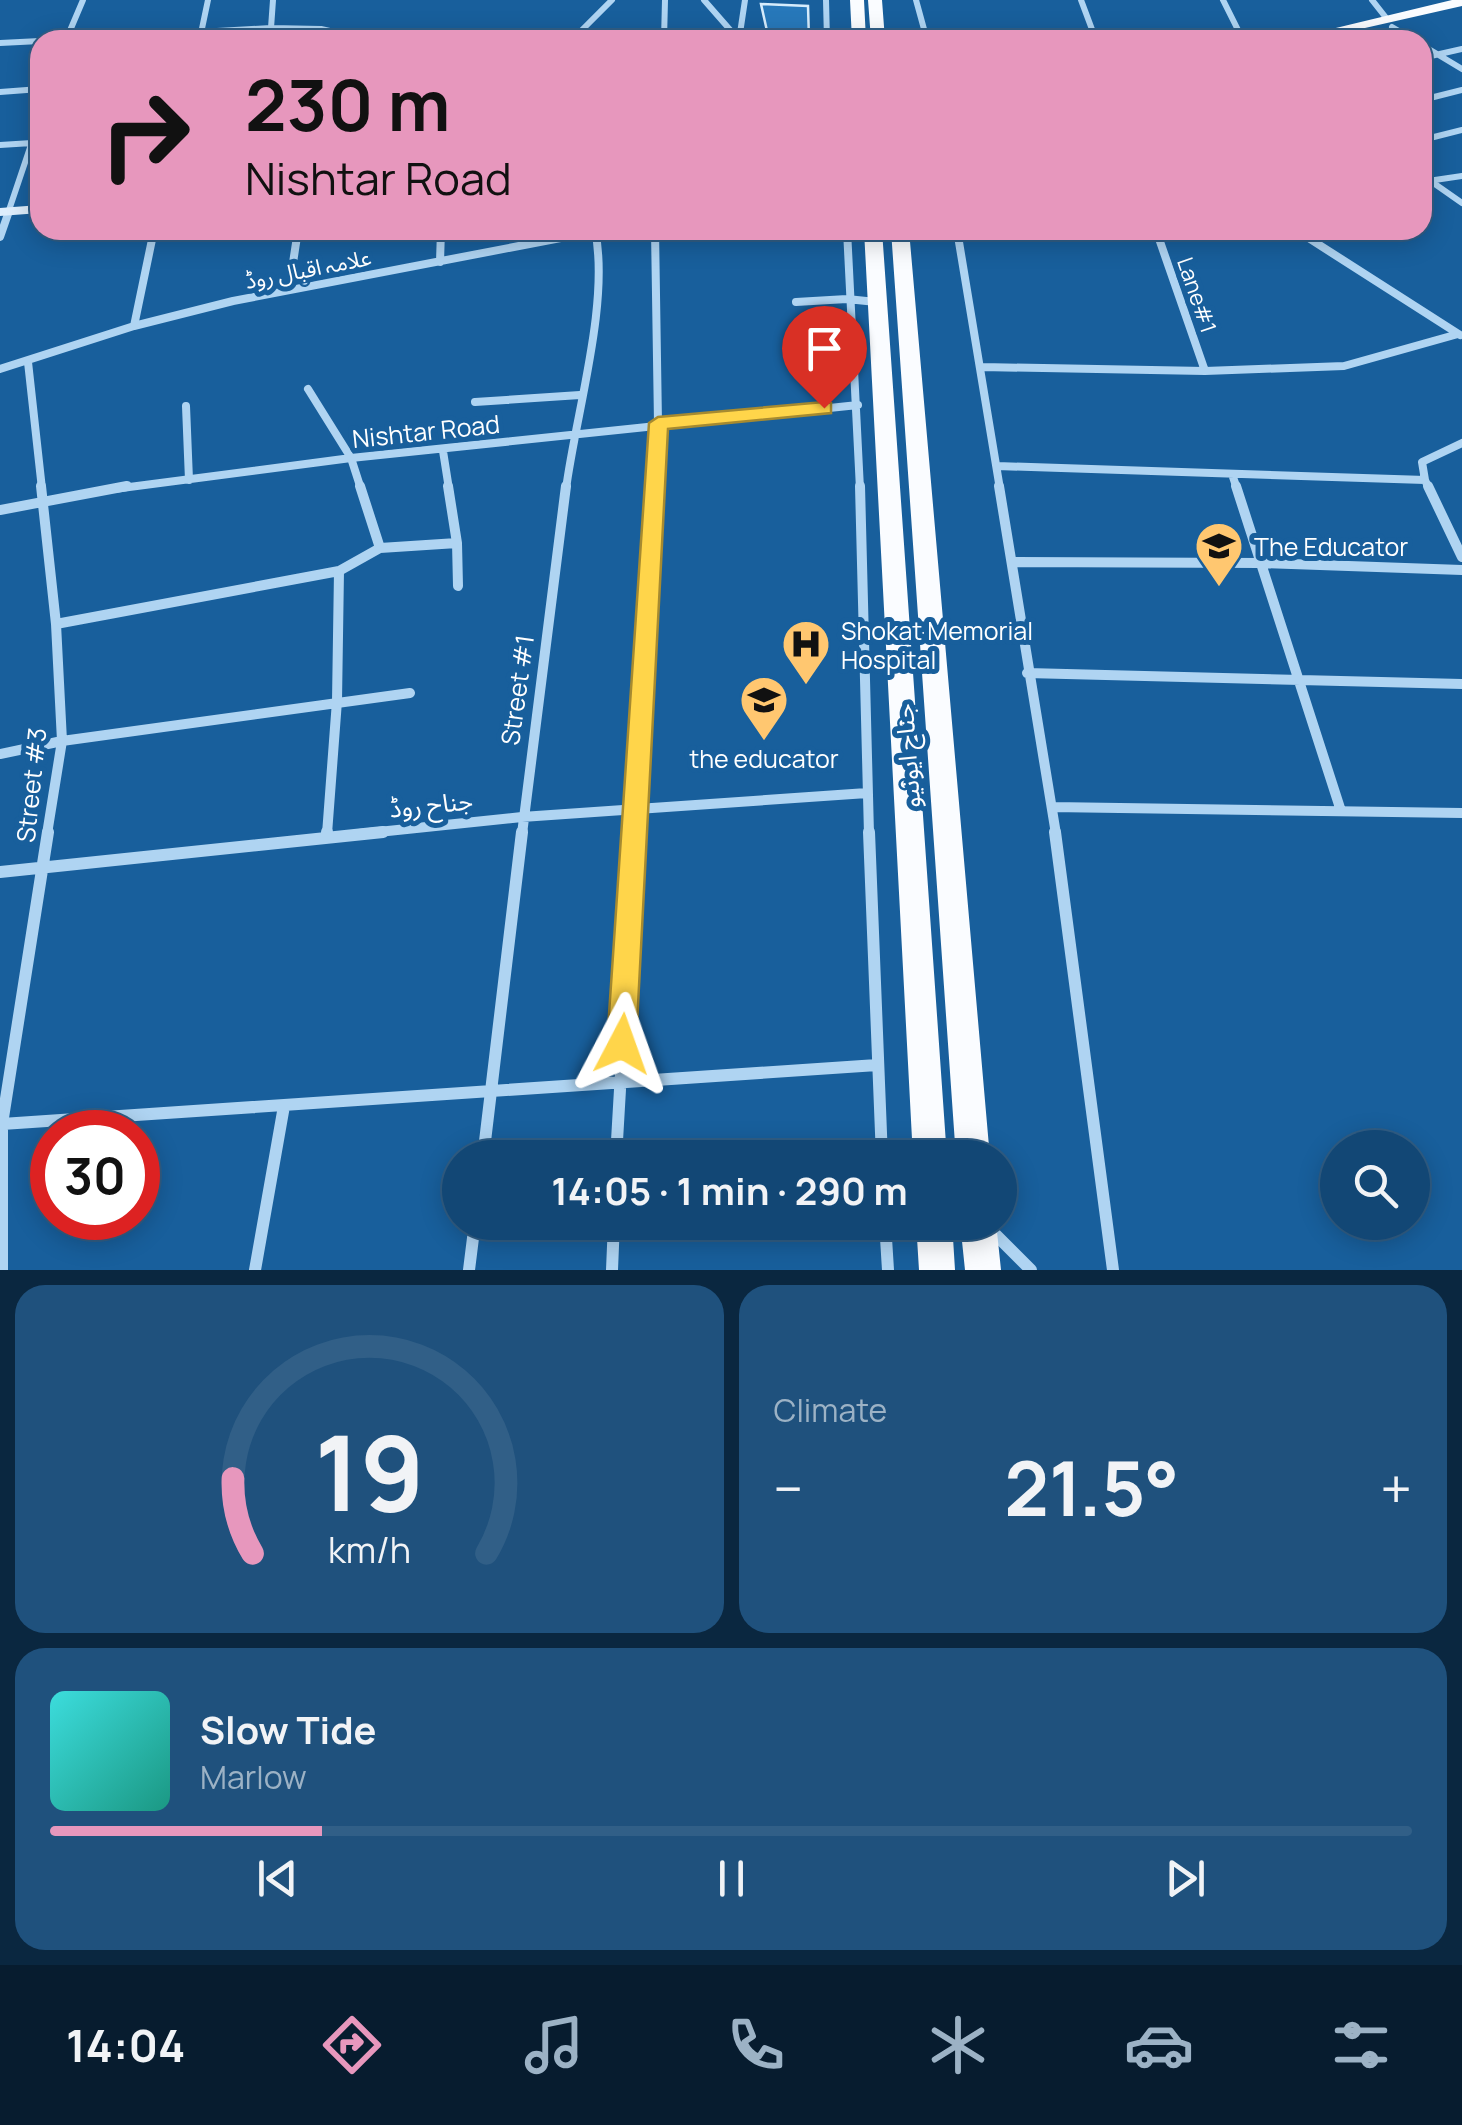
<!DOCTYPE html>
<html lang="en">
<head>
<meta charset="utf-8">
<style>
  body { margin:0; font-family:Manrope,"Noto Sans Arabic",sans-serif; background:#1f517d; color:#f1f3f6; height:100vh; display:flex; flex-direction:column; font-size:38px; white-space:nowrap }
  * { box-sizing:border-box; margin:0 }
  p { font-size:32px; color:#9cb2c5 }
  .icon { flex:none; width:55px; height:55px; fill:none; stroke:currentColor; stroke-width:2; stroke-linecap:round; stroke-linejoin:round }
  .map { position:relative; height:1270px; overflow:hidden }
  .details { display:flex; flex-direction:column; gap:15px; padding:15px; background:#0a2740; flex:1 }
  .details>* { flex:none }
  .top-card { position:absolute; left:30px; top:30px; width:1402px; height:210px; border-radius:30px; box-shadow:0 5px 25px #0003,0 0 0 2px #315f87; background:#e797bd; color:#111; overflow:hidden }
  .buttons { position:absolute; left:1320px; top:1130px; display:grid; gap:20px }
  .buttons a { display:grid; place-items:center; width:110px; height:110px; border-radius:50%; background:#124775; box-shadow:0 5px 25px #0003,0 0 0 2px #315f87; font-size:50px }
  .speed { position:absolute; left:30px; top:1110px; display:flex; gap:20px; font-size:50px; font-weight:700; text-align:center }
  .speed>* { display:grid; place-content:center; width:130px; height:130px; border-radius:50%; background:#124775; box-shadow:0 5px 25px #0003,0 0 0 2px #315f87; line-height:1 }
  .speed .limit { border:15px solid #d22; background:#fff; color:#111 }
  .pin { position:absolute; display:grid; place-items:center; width:85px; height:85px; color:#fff; margin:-102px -42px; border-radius:50% 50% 50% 0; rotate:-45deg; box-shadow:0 0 10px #0007 }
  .pin .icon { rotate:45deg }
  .me { position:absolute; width:110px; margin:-55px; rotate:4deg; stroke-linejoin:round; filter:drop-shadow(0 0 8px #0008) }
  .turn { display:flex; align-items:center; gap:35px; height:210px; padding:0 50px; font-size:45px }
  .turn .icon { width:130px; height:130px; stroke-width:2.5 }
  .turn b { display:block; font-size:70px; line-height:85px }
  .big { font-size:75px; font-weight:700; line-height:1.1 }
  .details .widget { flex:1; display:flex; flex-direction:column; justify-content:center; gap:15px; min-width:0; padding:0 35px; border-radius:30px; background:#1f517d }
  .details .dial { align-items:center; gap:0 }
  .dial svg { height:260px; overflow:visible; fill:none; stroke:#315f87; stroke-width:7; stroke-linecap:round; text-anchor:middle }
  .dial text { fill:#f1f3f6; stroke:none }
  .song { display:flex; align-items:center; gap:30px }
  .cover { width:120px; height:120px; border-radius:15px; background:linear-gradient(135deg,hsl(180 70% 55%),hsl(170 70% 35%)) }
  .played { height:10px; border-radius:5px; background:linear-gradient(90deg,#e797bd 20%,#315f87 20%) }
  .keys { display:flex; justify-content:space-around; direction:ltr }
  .heat { display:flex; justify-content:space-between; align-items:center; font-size:55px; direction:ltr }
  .details .tiles { flex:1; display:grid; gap:15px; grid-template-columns:1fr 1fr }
  .widget:last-child { grid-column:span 2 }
  .trip { position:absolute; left:442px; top:1140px; width:575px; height:100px; border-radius:50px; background:#124775; box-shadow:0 5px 25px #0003,0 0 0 2px #315f87; font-weight:700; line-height:100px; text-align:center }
  .dock { display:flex; height:160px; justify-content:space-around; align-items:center; background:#071c2f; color:#9cb2c5 }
  .dock .icon { width:70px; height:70px }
  .dock .selected { color:#e797bd }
  .dock b { font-size:45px; color:#f1f3f6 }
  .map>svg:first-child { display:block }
  .building { fill:#2778ba; stroke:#d6ecfc; stroke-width:2.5 }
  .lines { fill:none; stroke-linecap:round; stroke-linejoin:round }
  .street-far3 { stroke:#afd4f2; stroke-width:6 }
  .street-far2 { stroke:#afd4f2; stroke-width:8 }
  .street-far1 { stroke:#afd4f2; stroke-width:10 }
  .street { stroke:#afd4f2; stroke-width:12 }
  .secondary { fill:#deeefc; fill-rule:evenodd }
  .primary { fill:#fafcff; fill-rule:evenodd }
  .route { fill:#ffd54a; stroke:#a68a30; stroke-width:2.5 }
  .labels { text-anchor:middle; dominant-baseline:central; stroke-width:10; stroke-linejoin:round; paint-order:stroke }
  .far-street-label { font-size:22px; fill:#fff; stroke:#185f9c }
  .street-label { font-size:25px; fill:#fff; stroke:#185f9c }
  .poi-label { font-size:25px; fill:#fff; stroke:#185f9c; text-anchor:start }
</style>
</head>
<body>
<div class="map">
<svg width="1462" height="1270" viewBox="0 0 1462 1270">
  <rect width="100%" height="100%" fill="#185f9c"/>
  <path class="building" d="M761,4L808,6L809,40H769Z"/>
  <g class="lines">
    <path class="street-far3" d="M273,0L271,28L321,29L369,40
      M704,0L739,40
      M826,0L827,40
      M916,0L927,40
      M1081,0L1096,40
      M1223,0L1243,40
      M1372,0L1387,19
      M1392,27L1414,40
      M200,38L208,0
      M60,40L271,28
      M66,40L83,0
      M572,40L612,0
      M664,40L665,0
      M739,40L745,0
      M0,43L40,41
      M1422,45L1462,69
      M1422,58L1462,49
      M0,92L40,89
      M1422,100L1462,90
      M1422,140L1462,130
      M0,145L32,143
      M1422,175L1462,203
      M1428,181L1462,176
      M7,216L40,118"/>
    <path class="street-far2" d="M847,230L860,489
      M957,230L1000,489
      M1156,230L1205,371
      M1296,230L1460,335
      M0,237L8,214
      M440,262L441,230
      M289,289L298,230
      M796,302L847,299L876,302
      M134,326L154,230
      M28,362L42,489
      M982,367L1205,371L1344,366L1458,334
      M0,369L134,326L233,301L571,236L630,230
      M308,389L351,458L361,489
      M475,402L580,395
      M186,406L189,480
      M443,451L449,489
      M997,466L1425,480L1429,489
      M1232,474L1237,489
      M1425,480L1422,462L1462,443
      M114,489L351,458L858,405
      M566,489C576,413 610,303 595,230
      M654,489L658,423L655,230"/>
    <path class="street-far1" d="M41,486L56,624L62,741L47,834
      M360,486L380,548
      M448,486L457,543
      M860,486L869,834
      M999,486L1056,834
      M1236,486L1341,811
      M1428,486L1462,557
      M0,510L127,486
      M1013,562L1261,563L1462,570
      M56,624L339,571L380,548L457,543L458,586
      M1027,673L1462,684
      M0,754L62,741L410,693
      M1052,807L1462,813
      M327,834L337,701L339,571
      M359,834L522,817L867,793
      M522,834L566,486
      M635,834L654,486"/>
    <path class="street" d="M869,832L882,1158
      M1055,832L1113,1270
      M327,838V832
      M0,872L383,832
      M2,1124L877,1065
      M483,1158L522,832
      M616,1158L635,832
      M885,1222L888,1270
      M988,1227L1031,1270
      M2,1270V1124L48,832
      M255,1270L284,1106
      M469,1270L475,1222
      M612,1270L614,1222"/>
    <path class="secondary" d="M40,205V213L0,216V208Z"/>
    <path class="primary" d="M850,0H864L866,40H852Z
      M868,0H882L885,40H871Z
      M1452,0H1462V6L1312,40H1286Z
      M864,230H882L947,1158H913Z
      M891,230H909L990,1158H956Z
      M916,1222H952L955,1270H919Z
      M960,1222H996L1001,1270H965Z"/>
  </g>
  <path class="route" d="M824,402L831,403V413L668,429L636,1044L632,1055L622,1059L611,1055L607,1044L649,423L658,417Z"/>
  <defs>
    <g id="school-pin" transform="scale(2.5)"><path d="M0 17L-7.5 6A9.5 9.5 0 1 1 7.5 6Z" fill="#ffc770" stroke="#185f9c"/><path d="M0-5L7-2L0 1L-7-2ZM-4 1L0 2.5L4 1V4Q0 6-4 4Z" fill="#111"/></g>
    <g id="hospital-pin" transform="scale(2.5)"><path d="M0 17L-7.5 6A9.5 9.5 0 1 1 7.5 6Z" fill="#ffc770" stroke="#185f9c"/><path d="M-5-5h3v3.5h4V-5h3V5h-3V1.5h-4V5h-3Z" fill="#111"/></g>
  </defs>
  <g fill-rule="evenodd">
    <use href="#school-pin" x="1219" y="546"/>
    <use href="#hospital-pin" x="806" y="644"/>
    <use href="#school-pin" x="764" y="700"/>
  </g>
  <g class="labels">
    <g class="far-street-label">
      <text transform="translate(308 269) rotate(-11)">علامہ اقبال روڈ</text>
      <text transform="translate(1197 295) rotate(71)">Lane#1</text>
    </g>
    <g class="street-label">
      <text transform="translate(426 431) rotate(-6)">Nishtar Road</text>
      <text transform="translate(517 690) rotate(-82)">Street #1</text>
      <text transform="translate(907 756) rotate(-94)">جناح ایونیو</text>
      <text transform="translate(31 785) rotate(-84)">Street #3</text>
      <text transform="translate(431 804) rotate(-6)">جناح روڈ</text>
    </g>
    <g class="poi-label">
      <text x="1254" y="546">The Educator</text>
      <text x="841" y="630">Shokat Memorial<tspan x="841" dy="29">Hospital</tspan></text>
      <text x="764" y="758" text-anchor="middle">the educator</text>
    </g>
  </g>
</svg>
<div class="buttons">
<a><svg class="icon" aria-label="search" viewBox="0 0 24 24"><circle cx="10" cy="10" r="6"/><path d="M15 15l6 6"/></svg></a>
</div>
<div class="speed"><div class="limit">30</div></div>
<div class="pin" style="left:824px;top:408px;background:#d93025"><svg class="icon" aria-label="arrive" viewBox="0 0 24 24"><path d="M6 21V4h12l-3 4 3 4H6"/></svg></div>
<svg class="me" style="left:622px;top:1044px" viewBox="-20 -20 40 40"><path d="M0-17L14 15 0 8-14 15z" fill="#ffd54a" stroke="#fff" stroke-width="4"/></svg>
<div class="trip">14:05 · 1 min · 290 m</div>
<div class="top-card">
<div class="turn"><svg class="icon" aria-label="right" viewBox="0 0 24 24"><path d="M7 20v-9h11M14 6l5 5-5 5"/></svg><div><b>230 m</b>Nishtar Road</div></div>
</div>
</div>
<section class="details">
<div class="tiles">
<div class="widget dial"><svg viewBox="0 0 100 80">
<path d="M14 69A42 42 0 1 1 86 69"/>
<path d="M14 69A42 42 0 0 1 8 46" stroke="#e797bd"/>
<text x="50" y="56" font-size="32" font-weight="700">19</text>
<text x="50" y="72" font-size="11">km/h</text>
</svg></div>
<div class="widget"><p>Climate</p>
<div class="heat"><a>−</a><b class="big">21.5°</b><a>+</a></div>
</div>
<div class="widget">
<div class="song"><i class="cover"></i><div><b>Slow Tide</b><p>Marlow</p></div></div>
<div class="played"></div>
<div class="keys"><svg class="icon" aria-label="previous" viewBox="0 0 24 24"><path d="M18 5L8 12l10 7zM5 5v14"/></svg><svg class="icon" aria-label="pause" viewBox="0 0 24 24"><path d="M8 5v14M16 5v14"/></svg><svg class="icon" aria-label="next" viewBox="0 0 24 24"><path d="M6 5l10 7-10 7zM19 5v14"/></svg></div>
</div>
</div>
</section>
<nav class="dock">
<b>14:04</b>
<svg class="icon selected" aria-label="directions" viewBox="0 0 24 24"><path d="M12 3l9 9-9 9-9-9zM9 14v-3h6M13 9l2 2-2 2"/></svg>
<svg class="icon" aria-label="music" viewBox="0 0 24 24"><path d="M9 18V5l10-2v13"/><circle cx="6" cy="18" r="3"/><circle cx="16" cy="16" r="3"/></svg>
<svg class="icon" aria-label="phone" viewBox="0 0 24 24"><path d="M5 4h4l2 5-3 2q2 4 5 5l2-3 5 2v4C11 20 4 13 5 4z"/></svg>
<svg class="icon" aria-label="climate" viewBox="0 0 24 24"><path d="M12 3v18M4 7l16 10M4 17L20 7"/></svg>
<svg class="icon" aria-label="car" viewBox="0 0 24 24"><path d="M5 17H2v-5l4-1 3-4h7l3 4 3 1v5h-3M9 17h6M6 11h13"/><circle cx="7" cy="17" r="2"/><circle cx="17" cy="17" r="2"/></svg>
<svg class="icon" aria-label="filters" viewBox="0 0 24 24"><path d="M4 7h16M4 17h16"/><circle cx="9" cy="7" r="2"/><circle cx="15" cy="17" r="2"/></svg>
</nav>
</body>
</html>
